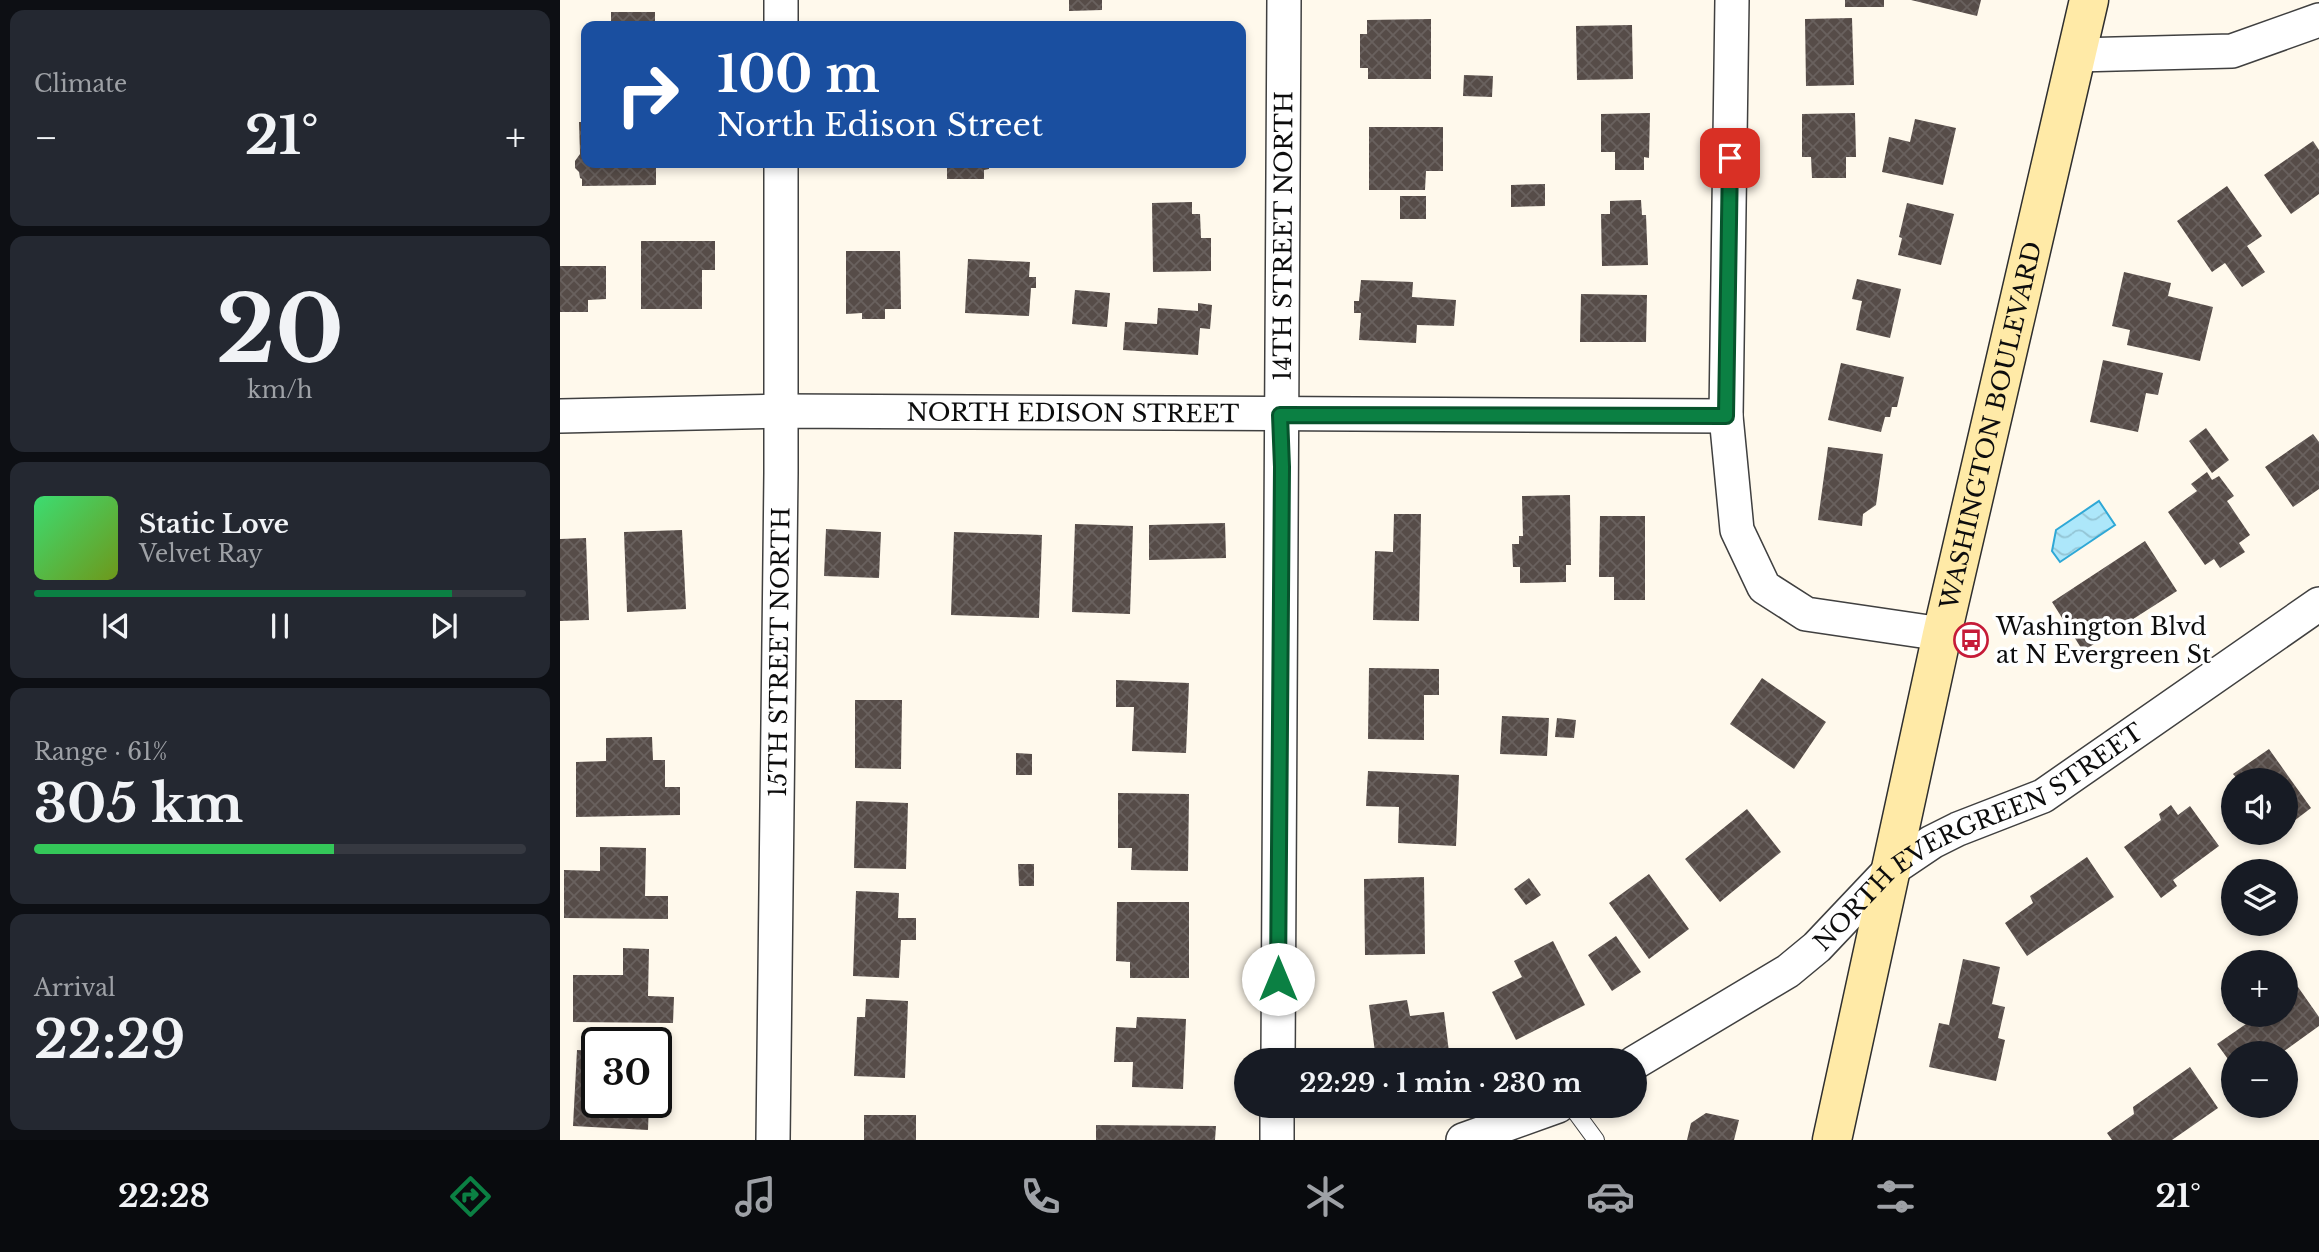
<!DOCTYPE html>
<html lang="en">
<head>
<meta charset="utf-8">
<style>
  body { margin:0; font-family:"Libre Baskerville",serif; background:#242831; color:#f1f3f6; height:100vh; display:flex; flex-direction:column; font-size:26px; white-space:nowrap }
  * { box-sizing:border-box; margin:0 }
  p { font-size:23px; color:#9ea1a6 }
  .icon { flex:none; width:38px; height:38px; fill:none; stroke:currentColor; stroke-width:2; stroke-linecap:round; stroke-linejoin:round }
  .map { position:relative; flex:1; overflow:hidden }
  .side { display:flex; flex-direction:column; gap:10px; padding:10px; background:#0d0f14; width:560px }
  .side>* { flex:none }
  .hud { position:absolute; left:21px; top:21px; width:665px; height:147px; border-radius:14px; box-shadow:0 4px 10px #0003; background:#1a4fa0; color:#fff; overflow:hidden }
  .buttons { position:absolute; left:1661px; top:768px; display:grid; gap:14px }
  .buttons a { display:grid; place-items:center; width:77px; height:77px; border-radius:50%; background:#171b24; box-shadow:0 4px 10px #0003; font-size:35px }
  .speed { position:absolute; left:21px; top:1027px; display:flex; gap:14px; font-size:35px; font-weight:700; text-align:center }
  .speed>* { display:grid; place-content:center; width:91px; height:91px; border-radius:50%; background:#171b24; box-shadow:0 4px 10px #0003; line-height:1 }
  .speed .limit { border:4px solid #111; border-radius:10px; background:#fff; color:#111 }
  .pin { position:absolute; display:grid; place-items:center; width:60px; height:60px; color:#fff; margin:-30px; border-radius:14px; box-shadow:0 4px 10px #0006 }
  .me { position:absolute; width:77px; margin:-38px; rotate:0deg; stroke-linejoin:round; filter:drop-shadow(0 0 5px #0008) }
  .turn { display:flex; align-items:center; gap:24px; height:147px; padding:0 21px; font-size:32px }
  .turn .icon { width:91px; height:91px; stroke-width:2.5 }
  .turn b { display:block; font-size:49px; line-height:60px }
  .big { font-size:52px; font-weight:700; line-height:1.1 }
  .side .card { flex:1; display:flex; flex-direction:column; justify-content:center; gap:10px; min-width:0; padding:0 24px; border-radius:14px; background:#242831 }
  .side .dial { align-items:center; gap:0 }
  .dial b { font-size:91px; line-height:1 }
  .song { display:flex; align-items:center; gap:21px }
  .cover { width:84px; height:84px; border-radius:10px; background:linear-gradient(135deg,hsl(140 70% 55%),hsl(80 70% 35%)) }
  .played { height:7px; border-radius:4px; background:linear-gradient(90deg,#0b8043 85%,#363941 85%) }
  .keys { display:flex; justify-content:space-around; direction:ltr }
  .heat { display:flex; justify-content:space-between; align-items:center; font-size:38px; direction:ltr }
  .charge { height:10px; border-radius:5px; background:linear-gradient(90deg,#34c759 61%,#363941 0) }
  .trip { position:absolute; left:674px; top:1048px; width:413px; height:70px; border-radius:35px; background:#171b24; box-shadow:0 4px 10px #0003; font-weight:700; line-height:70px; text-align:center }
  .menu { display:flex; height:112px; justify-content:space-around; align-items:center; background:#090b0e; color:#9ea1a6 }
  .menu .icon { width:49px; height:49px }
  .menu .selected { color:#0b8043 }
  .menu b { font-size:32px; color:#f1f3f6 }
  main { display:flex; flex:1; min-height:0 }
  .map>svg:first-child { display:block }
  .water { fill:url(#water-waves); stroke:#2fa8d6; stroke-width:2 }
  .building { fill:url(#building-cross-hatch) }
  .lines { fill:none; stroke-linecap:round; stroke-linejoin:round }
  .service-casing { stroke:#404040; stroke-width:18 }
  .minor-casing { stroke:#404040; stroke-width:36 }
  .secondary-casing { stroke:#2f2f2f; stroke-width:41 }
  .service { stroke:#fff; stroke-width:16 }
  .minor { stroke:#fff; stroke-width:33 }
  .secondary { stroke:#ffeaa7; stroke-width:38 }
  .route-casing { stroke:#07532c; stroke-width:18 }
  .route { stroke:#0b8043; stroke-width:12 }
  .labels { text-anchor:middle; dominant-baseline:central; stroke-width:7; stroke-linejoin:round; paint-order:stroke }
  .street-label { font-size:24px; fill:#0d0d0d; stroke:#fff }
  .poi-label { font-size:24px; fill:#0d0d0d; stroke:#fff; text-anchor:start }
</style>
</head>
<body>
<main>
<section class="side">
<div class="card"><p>Climate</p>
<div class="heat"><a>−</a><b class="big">21°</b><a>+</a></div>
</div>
<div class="card dial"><b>20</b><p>km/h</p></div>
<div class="card">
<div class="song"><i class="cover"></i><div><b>Static Love</b><p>Velvet Ray</p></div></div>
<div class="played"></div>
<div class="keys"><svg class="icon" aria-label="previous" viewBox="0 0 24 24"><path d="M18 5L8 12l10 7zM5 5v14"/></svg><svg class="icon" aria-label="pause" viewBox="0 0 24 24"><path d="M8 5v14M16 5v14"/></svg><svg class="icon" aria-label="next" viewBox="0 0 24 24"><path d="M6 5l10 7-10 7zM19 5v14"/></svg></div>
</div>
<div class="card"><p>Range · 61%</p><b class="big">305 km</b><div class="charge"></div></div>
<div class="card"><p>Arrival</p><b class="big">22:29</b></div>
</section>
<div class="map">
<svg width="1759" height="1140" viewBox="0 0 1759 1140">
  <defs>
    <pattern id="water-waves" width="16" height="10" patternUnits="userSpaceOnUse" patternTransform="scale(1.75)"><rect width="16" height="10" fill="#ade7fa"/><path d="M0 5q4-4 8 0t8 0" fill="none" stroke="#94c5d5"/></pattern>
    <pattern id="building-cross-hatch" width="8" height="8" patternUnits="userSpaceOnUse" patternTransform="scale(1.75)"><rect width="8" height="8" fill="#564c48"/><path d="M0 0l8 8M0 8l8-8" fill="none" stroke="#69615e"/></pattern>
  </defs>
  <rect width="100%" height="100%" fill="#fff9ec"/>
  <path class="water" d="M1539,501L1555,525L1500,562L1492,551L1496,530Z"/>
  <path class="building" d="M509,0H542V10L509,11Z
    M1285,0H1324V7H1285Z
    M1351,0H1421L1417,16Z
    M51,12H95V26H51Z
    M1292,18L1294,85L1246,86L1245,19Z
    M871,19V79H808V68H800V34H807V20Z
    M1072,25L1073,79L1017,80L1016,26Z
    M904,75L933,76L932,97L903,96Z
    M1090,113L1089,158L1084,157V170H1055V152H1041V114Z
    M1295,113L1296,157H1286V178H1252L1251,157H1242V114Z
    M1355,119L1396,128L1383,185L1322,172L1329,137L1350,142Z
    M19,122H26V163H96V185L22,186V179L20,178L19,172L15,168V161L20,154Z
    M809,127H883V171H866L865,190H809Z
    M1753,141L1759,150V194L1731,214L1704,175Z
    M387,163H429V169L424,170V179H387Z
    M550,163H642V167L550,166Z
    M985,184V206L951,207V185Z
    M1667,186L1702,236L1687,246L1705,272L1682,287L1665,263L1652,272L1617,221Z
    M840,196H866V219H840Z
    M1081,200L1082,215H1086L1088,265L1042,266L1041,214H1050V201Z
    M632,202V214H640L641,238H651V271L593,272L592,203Z
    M1347,203L1394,214L1381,265L1338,255L1342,238L1339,237Z
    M81,241H155V270H142V309H81Z
    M286,251H340L341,309H325V319H302V313L286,314Z
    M408,259L470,262L469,277H476V288H471L469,316L405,313Z
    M0,266H46V299L28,300V312H0Z
    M1564,272L1611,283L1608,296L1653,307L1640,361L1567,345L1570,330L1552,326Z
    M1297,279L1341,289L1330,338L1296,330L1302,301L1292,299Z
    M801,280L853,282L852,297L896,300L894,326L857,325L856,343L799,340L801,313H794V301H799Z
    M515,290L550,293L547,327L512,324Z
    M1021,294L1087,295L1086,342H1020Z
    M638,303L652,305L650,329L640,328L638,355L563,350L565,322L597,324L598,308L638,311Z
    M1543,360L1603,373L1598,395L1586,393L1578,432L1530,422Z
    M1281,363L1344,377L1337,407H1332L1330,417H1325L1321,432L1268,420Z
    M1646,428L1669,460L1652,473L1629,441Z
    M1753,434L1759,442V489L1733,507L1705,467Z
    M1268,447L1323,454L1316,505L1303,514L1302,526L1258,520Z
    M1647,472L1652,480L1659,476L1674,496L1667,501L1690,535L1679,543L1685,552L1660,568L1654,559L1645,565L1608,512L1637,491L1631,484Z
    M1010,495L1011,565H1006V582L960,583V567H953L952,544H959V536H963L962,496Z
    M834,514H861L859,621L813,620L815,551L833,552Z
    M1040,516H1085V600H1054V577H1039Z
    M665,523L666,558L589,560V525Z
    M515,524L573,526L570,614L512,612Z
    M266,529L321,532L319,578L264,576Z
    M122,530L126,609L67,612L64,532Z
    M394,532L482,535L479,618L391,615Z
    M26,538L29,620L0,621V539Z
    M1585,541L1617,591L1523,651L1492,602Z
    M809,668L879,669V695H864V740L808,739Z
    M1202,678L1266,722L1234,769L1170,724Z
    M556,680L629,683L626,753L572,751L574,707H556Z
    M295,700H342L341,769L295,768Z
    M942,716L989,718L987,756L940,754Z
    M997,718L1016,720L1014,738L995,737Z
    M92,737L93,760H105V787H120V815L16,817V762L46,761V738Z
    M1709,749L1751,808L1730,824L1726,818V780H1678L1673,774Z
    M456,753L472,754V775H456Z
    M808,771L899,775L896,846L838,843L839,807L806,806Z
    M558,793L629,794L628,871L571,870L572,848H558Z
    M296,801L348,803L346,869L294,868Z
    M1611,805L1618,815L1630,806L1659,846L1613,880L1617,886L1601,898L1564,847L1601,820L1599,814Z
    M1187,809L1221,852L1160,902L1125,859Z
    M40,847L86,848L85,896H108V919L4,918V870L40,871Z
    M1527,857L1554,897L1467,956L1445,923L1473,903L1470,896Z
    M458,864H474V886H459Z
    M1089,874L1129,929L1089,959L1049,903Z
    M864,877L865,954L805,955L804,879Z
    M969,878L981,895L966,905L954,889Z
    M296,891L339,893L338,918H356V940H341L339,978L293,976Z
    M557,902H629V978H570V962L556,961Z
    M1056,936L1081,972L1052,991L1028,955Z
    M993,941L1025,1005L956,1040L932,992L962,977L954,961Z
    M63,948L89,949L88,996L114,997L113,1023L13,1022V975H63Z
    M1403,959L1440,967L1432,1004L1445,1007L1438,1038L1445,1040L1436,1081L1369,1067L1379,1023L1389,1025Z
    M1738,987L1759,1017V1026L1720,1054H1673V1066L1657,1044L1699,1015H1726V996Z
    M306,999L348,1001L345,1078L294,1076L297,1017H305Z
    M847,1000L850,1016L884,1012L890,1060H816L809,1005Z
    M577,1017L626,1019L623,1089L572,1087L573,1062H554L556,1027L576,1028Z
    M17,1050L37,1051V1102H89L88,1130L13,1126Z
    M1630,1067L1658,1108L1612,1140H1552L1547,1133L1574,1114L1573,1107Z
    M1146,1113L1179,1120L1174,1140H1127L1131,1123Z
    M304,1115H356V1140H304Z
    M536,1125L656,1126L655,1140H536Z"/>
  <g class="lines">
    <g class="service-casing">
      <path id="service" d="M1011,1106L1036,1140"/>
    </g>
    <g class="minor-casing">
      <g id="minor">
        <path d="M221,0V26"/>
        <path d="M1172,0L1166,416L1177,530L1204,587L1246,614L1382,634"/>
        <path d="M1517,55L1672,51L1759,20"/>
        <path id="s1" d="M0,416L221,411L1166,416"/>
        <path id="s2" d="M718,1060L724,0"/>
        <path id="s3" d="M1074,1063L1228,971L1257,947L1329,871L1372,842L1398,829L1483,796L1759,604"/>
        <path id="s4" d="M213,1140L221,473V163"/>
        <path d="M717,1140V1106"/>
        <path d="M903,1140L998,1106"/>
      </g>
    </g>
    <g class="secondary-casing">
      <g id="secondary">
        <path id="s5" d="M1272,1140L1382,634L1529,0"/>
      </g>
    </g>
    <use href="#service" class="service"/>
    <use href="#minor" class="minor"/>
    <use href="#secondary" class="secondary"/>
  </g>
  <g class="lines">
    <g class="route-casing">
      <path id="route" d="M718,979L722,467L720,415L1166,416L1170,158"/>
    </g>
    <use href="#route" class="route"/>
  </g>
  <defs>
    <g id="bus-ring" transform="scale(1.75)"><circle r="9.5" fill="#fff" stroke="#c61b38" stroke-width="1.5"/><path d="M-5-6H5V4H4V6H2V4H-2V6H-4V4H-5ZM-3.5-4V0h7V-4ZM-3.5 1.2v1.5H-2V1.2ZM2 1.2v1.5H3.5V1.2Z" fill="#c61b38"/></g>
  </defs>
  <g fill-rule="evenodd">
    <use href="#bus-ring" x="1411" y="640"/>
  </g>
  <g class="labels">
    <g class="street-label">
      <text stroke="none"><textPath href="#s2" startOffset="824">14TH STREET NORTH</textPath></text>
      <text stroke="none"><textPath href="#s1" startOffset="513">NORTH EDISON STREET</textPath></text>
      <text stroke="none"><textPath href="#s5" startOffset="732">WASHINGTON BOULEVARD</textPath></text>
      <text stroke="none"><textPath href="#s4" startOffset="488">15TH STREET NORTH</textPath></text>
      <text stroke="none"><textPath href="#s3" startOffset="415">NORTH EVERGREEN STREET</textPath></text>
    </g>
    <g class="poi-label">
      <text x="1436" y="626">Washington Blvd<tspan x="1436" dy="28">at N Evergreen St</tspan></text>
    </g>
  </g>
</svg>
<div class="buttons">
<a><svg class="icon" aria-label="sound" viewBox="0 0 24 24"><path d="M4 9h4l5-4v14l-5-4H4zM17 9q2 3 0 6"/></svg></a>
<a><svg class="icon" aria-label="layers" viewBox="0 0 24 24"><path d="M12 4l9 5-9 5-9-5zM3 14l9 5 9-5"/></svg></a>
<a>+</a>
<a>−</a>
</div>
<div class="speed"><div class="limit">30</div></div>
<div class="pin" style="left:1170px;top:158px;background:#d93025"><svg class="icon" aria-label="arrive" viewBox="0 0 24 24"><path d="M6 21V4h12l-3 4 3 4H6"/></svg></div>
<svg class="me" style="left:718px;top:979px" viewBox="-20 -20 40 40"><circle r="19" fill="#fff"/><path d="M0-13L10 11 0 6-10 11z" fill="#0b8043"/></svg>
<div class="trip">22:29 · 1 min · 230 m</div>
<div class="hud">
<div class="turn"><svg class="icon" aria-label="right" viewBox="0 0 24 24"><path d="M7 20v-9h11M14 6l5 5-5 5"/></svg><div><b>100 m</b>North Edison Street</div></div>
</div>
</div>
</main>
<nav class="menu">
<b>22:28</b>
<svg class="icon selected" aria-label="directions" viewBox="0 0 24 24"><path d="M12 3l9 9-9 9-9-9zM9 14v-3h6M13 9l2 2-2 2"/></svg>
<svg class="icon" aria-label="music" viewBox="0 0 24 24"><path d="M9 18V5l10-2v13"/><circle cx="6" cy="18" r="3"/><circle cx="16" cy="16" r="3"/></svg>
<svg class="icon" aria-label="phone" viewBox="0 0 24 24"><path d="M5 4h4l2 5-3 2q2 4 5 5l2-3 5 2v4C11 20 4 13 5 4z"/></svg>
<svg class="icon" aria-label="climate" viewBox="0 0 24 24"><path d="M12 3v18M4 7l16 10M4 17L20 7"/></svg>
<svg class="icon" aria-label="car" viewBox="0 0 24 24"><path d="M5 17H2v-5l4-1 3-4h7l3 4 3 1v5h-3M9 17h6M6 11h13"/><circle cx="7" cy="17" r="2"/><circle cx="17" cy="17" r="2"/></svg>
<svg class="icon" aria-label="filters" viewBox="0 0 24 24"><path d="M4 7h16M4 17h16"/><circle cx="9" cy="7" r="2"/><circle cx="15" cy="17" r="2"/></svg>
<b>21°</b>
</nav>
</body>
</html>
